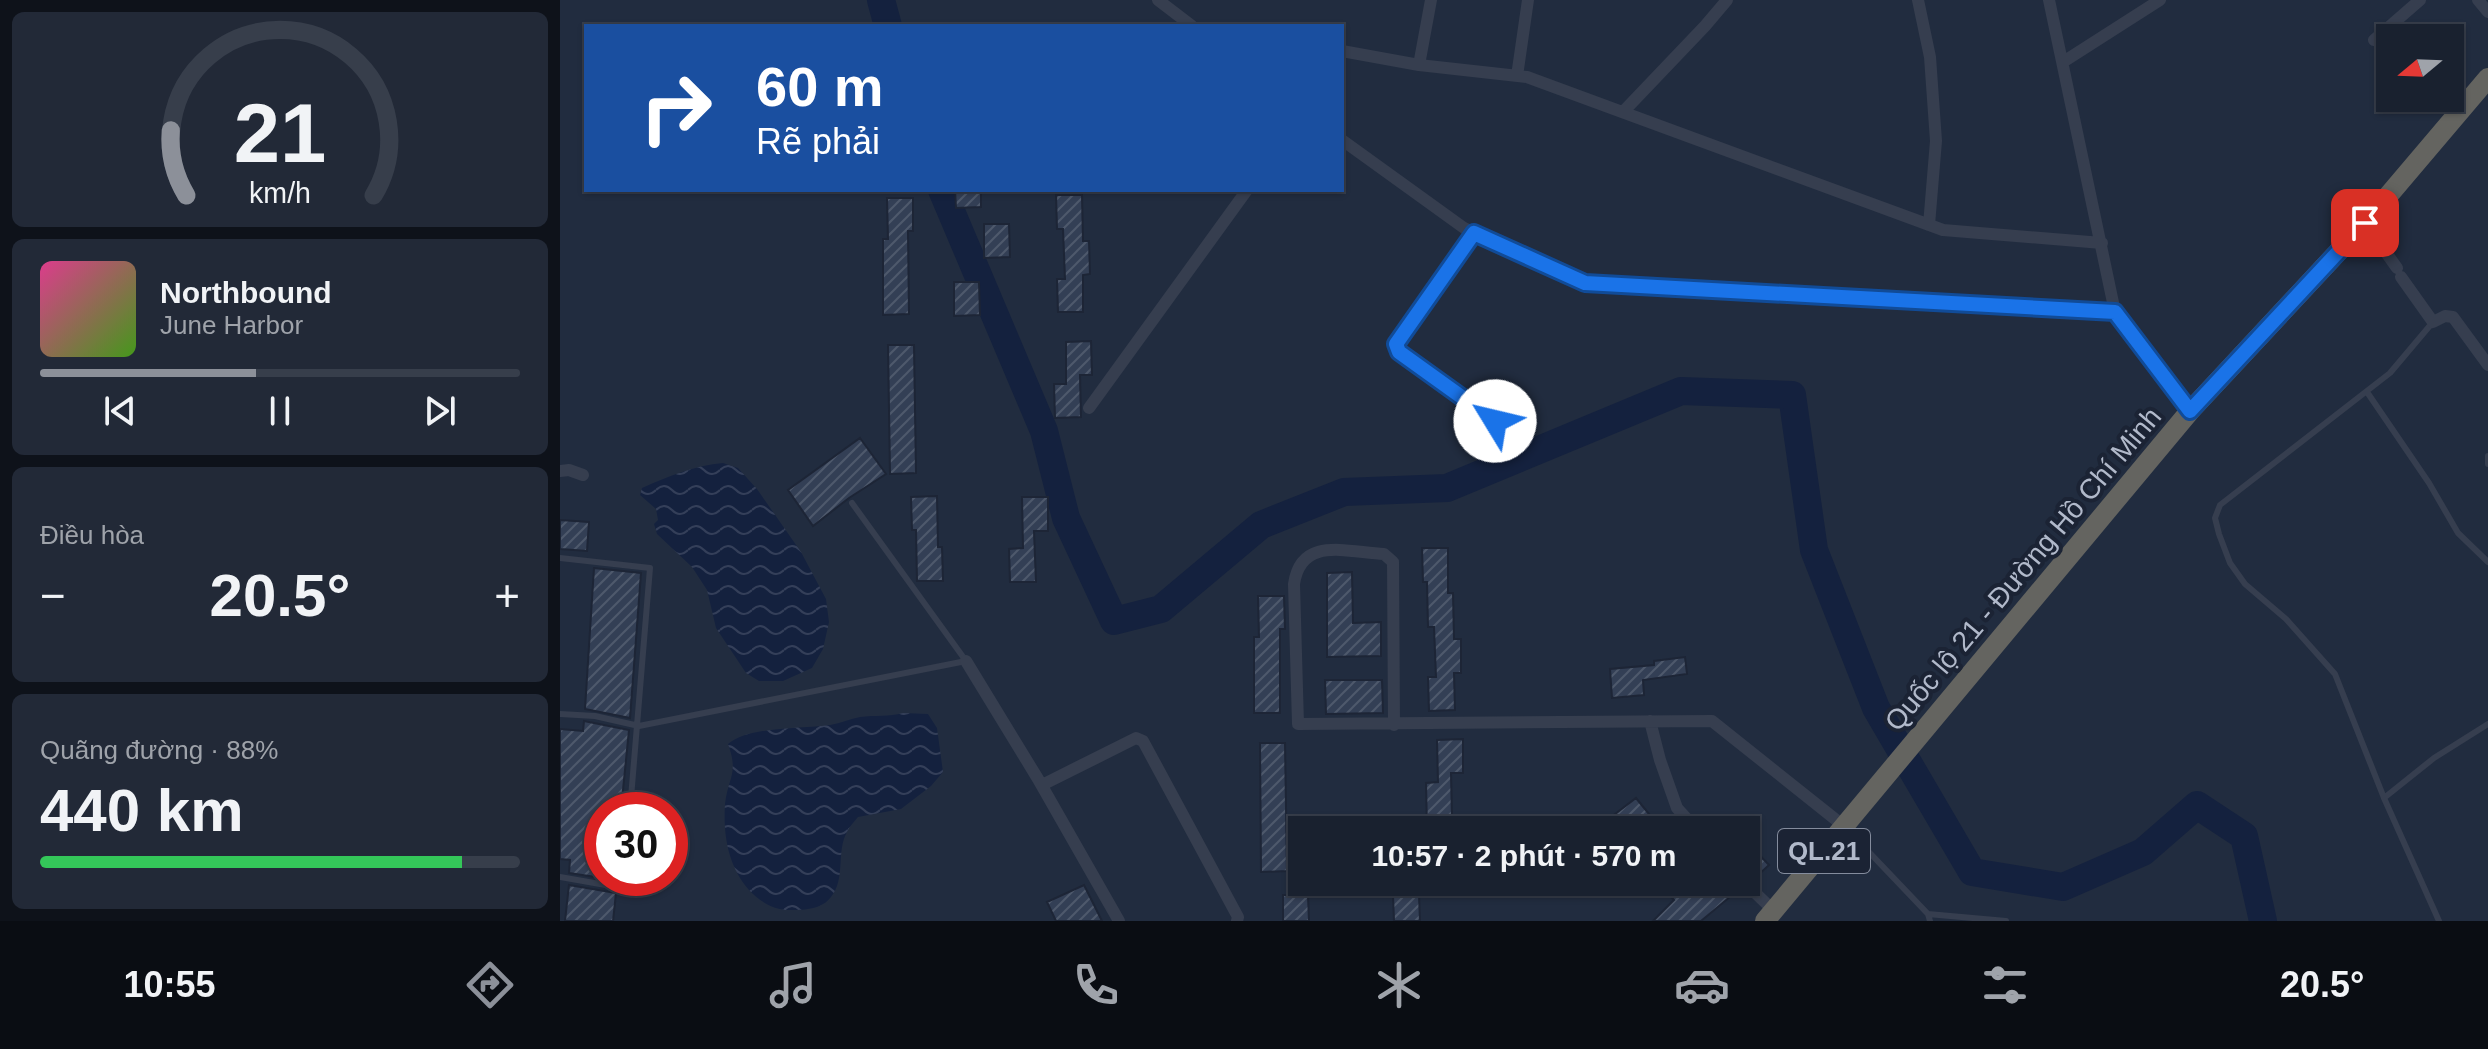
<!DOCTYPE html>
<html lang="vi">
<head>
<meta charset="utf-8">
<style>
  body { margin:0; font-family:Helvetica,sans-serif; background:#222937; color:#f1f3f6; height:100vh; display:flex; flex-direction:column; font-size:30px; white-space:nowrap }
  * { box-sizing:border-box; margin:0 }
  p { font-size:26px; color:#9fa3aa }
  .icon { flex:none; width:44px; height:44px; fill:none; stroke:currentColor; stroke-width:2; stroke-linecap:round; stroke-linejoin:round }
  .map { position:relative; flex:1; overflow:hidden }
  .details { display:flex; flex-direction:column; gap:12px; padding:12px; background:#0e121a; width:560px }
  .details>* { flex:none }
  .hud { position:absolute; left:24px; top:24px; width:760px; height:168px; border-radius:0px; box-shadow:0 2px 6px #0004,0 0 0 2px #373e4b; background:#1a4fa0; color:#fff; overflow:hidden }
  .needle { width:52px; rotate:251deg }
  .controls { position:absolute; left:1816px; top:24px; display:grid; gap:16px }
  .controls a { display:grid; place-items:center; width:88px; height:88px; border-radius:0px; background:#19212f; box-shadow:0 2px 6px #0004,0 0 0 2px #373e4b; font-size:40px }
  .speed { position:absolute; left:24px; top:792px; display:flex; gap:16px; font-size:40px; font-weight:700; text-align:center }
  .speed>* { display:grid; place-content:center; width:104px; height:104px; border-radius:50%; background:#19212f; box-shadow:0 2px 6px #0004,0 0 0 2px #373e4b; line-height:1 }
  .speed .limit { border:12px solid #d22; background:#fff; color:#111 }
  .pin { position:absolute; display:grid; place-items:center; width:68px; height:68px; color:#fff; margin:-34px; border-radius:16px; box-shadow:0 4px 12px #0006 }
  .me { position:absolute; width:88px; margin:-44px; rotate:306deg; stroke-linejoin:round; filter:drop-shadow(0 0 6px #0008) }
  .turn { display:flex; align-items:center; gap:28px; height:168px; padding:0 40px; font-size:36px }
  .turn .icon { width:104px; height:104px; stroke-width:2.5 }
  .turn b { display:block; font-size:56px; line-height:68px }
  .big { font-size:60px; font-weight:700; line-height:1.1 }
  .details .card { flex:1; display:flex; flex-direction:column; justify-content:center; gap:12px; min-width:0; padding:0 28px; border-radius:12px; background:#222937 }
  .details .dial { align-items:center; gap:0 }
  .dial svg { height:208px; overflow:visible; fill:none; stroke:#373e4b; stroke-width:7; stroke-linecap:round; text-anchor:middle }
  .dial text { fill:#f1f3f6; stroke:none }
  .song { display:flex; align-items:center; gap:24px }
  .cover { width:96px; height:96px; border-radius:12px; background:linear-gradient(135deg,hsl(330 70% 55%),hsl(100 70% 35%)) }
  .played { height:8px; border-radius:4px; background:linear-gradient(90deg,#8c9099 45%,#373e4b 45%) }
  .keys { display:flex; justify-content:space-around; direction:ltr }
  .heat { display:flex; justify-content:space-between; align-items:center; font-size:44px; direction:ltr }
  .charge { height:12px; border-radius:6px; background:linear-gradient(90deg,#34c759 88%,#373e4b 0) }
  .trip { position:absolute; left:728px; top:816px; width:472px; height:80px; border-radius:0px; background:#19212f; box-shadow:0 2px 6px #0004,0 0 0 2px #373e4b; font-weight:700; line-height:80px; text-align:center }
  .tabs { display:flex; height:128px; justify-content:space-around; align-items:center; background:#0a0d13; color:#9fa3aa }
  .tabs .icon { width:56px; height:56px }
  .tabs .selected { color:#8c9099 }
  .tabs b { font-size:36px; color:#f1f3f6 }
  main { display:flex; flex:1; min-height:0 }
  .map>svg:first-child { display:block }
  .water { fill:url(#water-waves) }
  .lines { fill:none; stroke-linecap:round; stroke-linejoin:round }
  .river { stroke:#14213e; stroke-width:28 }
  .building { fill:url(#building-hatch); stroke:#1d2536; stroke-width:2 }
  .service { stroke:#363e4f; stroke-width:6 }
  .minor { stroke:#363e4f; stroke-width:12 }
  .trunk { stroke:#646460; stroke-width:20 }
  .route-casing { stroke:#114b97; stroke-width:20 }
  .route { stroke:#1a73e8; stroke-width:14 }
  .labels { text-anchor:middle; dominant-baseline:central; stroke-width:8; stroke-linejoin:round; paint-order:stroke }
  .shield { fill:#1b2334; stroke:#848c9d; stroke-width:2 }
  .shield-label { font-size:26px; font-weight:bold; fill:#b1b9ca }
  .street-label { font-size:28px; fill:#b1b9ca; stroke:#1b2334 }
</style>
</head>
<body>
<main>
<section class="details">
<div class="card dial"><svg viewBox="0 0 100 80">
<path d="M14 69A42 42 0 1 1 86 69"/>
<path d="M14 69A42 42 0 0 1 8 44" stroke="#8c9099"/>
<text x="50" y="56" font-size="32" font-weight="700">21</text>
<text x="50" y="72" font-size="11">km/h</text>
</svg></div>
<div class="card">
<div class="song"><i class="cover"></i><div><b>Northbound</b><p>June Harbor</p></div></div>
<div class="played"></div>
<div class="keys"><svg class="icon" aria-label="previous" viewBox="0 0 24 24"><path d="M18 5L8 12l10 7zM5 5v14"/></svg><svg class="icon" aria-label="pause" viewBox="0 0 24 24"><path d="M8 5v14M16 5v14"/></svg><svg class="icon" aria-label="next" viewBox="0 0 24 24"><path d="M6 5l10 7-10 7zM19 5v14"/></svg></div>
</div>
<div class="card"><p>Điều hòa</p>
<div class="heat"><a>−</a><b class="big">20.5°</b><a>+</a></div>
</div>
<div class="card"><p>Quãng đường · 88%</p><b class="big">440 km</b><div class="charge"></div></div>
</section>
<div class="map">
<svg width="1928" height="921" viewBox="0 0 1928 921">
  <defs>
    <pattern id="water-waves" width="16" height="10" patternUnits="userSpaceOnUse" patternTransform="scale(2)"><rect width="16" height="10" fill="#14213e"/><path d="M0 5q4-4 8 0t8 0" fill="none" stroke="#343f59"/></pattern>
    <pattern id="building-hatch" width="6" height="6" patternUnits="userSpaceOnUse" patternTransform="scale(2)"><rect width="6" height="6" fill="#333f55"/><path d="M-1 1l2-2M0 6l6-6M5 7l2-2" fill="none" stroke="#4e596c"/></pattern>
  </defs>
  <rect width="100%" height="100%" fill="#212c3f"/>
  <path class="water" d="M163,463L178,468L197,489L241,552L266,599L269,622L263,649L252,668L223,681H199L186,673L156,628L147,590L132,567L97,534L94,524L98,520L96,509L80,495L82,488C107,477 135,465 163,463Z
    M343,713L368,714L377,728L383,772L371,786L341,809L298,817C294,822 289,827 287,832C276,851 286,879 271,897C262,909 246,910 232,910C215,911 200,902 189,890C168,866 163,835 165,804C168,777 179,774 168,744C189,726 243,729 270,725C281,723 290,719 300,717C315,715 328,717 343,713Z"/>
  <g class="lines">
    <path class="river" d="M321,0L328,26
      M382,190L484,431L506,518L554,621L601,609L701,525L784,492L887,488L1121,391L1232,395L1254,550L1316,708L1412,872L1503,887L1583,852L1637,805L1684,836L1703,921"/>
  </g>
  <path class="building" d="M395,190H421V207L396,208Z
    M496,195H522L523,241H529L530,274L523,275V312H498L497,279H505L503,229H497Z
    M327,198H353V231H348L349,314L323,315V239H328Z
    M424,224H449L450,257L424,258Z
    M394,282H419L420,315L394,316Z
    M531,341L532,375H520L521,417L495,418L494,384H506V342Z
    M328,345H354L356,473L330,474Z
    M300,438L326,474L289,498L253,526L228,490Z
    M377,496L378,547H382L383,581H357L356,530H352L351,497Z
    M462,497H488V531H474L476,582H450L449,549L463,548Z
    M0,520L29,522L27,551L0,549Z
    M862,548H888V593H893L894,639H901V673H894L895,710L869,711L868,677H876L874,627H868L867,582H863Z
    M34,568L81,573L70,718L25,709Z
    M792,572L793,623L821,622V656L767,657V573Z
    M698,596H724L725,629H720V713H694V637H699Z
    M1125,657L1127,674L1083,680L1084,695L1052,698L1050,669L1094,665V661Z
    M765,680H822L823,713L766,714Z
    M24,721L69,730L61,810H42V878L9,873L10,860L0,859V729L23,731Z
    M903,739V773H891L892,816H882V830H867L866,783L878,782L877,740Z
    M700,743H725L727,871L701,872Z
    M1076,798L1102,830H1060L1050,818Z
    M1186,841L1209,865L1194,879L1186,873Z
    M1117,882H1169L1177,891L1141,921H1093L1114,900L1107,892Z
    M9,885L56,893L53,921H5Z
    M524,885L542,921H496L487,902Z
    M723,895H748L749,921H723Z
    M859,895L860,921H834L833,896Z"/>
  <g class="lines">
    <path class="service" d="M1873,322L1830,373L1660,505L1655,518L1659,534L1670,563L1685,584L1726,619L1775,674L1824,798L1879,921
      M1807,392L1869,483L1898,533L1928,562
      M1928,456V464
      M0,558L90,568L70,810
      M0,714L35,716L79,726L406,661L292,503
      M1824,798L1874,758L1928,724
      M1287,829L1368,914L1370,921
      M0,877L57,887L62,886L63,878
      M1368,914L1446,921"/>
    <path class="minor" d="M598,0L632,26
      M1358,0L1370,57L1376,141L1369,225
      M1489,0L1555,312
      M1918,0L1928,12
      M1814,40L1860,0
      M782,51L859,65L967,77L1383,230L1542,243
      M1503,62L1600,0
      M859,65L871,0
      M957,76L968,0
      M1063,112L1145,26L1167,0
      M782,140L904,228L1025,283L1555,312L1630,411
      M1805,223L1837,268
      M914,233L836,344L839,352L935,421
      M1841,277L1873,322L1885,316L1893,317L1928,365
      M529,408L687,190
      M0,471L9,470L23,475
      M406,661L478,779L559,921
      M1090,721L1100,760L1117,808L1137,830
      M834,725L833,562L824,554C786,552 741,536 734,584L738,724L1152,721L1285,827
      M482,785L576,738L583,741L678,917L677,921
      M1184,882L1214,911"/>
    <path class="trunk" d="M1205,921L1630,411L1805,223L1928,78"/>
  </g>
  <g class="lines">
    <g class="route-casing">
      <path id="route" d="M935,421L839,352L836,344L914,233L1025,283L1555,312L1630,411L1805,223"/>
    </g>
    <use href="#route" class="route"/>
  </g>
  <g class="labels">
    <rect class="shield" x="1218" y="829" width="92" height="44" rx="6"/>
    <g class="shield-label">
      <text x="1264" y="851">QL.21</text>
    </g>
    <g class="street-label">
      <text transform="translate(1463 569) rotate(-50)">Quốc lộ 21 - Đường Hồ Chí Minh</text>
    </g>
  </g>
</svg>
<div class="controls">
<a><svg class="needle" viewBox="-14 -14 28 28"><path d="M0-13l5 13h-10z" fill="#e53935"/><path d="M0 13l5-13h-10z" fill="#9fa3aa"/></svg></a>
</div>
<div class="speed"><div class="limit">30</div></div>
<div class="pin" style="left:1805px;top:223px;background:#d93025"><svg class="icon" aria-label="arrive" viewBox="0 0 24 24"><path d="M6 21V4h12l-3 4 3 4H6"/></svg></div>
<svg class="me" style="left:935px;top:421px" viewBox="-20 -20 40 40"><circle r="19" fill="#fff"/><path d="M0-13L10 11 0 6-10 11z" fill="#1a73e8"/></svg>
<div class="trip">10:57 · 2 phút · 570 m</div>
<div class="hud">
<div class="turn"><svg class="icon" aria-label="right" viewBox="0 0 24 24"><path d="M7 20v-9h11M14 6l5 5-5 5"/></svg><div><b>60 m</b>Rẽ phải</div></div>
</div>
</div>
</main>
<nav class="tabs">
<b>10:55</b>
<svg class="icon selected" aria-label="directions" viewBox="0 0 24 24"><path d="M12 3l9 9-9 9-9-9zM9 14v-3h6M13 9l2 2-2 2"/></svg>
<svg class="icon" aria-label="music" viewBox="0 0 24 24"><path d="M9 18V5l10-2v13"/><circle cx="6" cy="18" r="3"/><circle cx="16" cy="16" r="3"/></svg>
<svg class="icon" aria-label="phone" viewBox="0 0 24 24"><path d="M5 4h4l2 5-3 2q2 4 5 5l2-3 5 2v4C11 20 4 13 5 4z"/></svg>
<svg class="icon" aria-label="climate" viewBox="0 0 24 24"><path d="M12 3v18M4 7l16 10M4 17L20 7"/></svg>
<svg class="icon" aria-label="car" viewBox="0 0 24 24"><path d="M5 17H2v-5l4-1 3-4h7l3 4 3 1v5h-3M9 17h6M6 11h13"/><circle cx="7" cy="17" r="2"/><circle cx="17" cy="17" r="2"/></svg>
<svg class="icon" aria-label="filters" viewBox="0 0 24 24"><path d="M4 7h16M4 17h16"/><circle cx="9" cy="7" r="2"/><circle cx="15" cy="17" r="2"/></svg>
<b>20.5°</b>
</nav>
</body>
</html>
